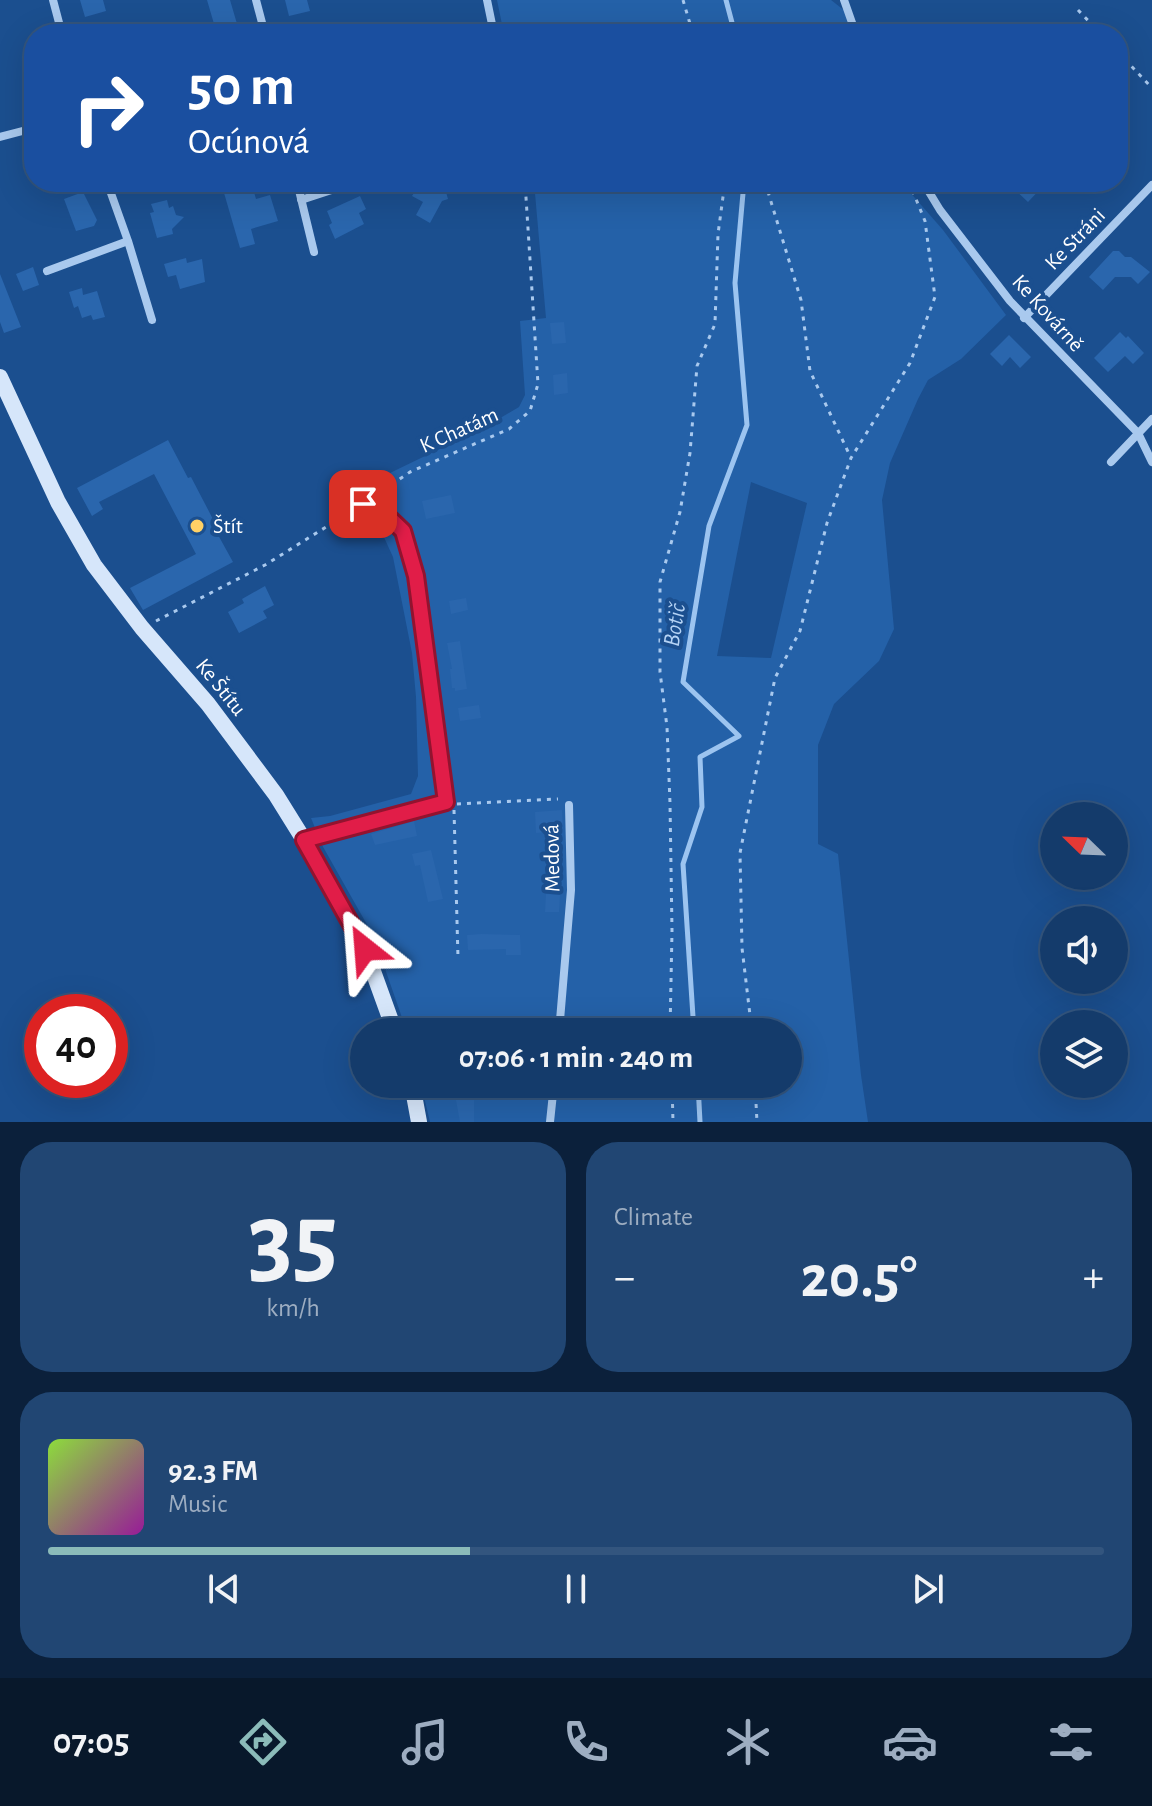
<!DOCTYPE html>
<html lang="en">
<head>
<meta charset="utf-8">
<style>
  body { margin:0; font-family:"Alegreya Sans",sans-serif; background:#214673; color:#f1f3f6; height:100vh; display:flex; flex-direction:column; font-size:30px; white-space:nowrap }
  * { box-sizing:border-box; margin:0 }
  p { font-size:26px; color:#9dadc1 }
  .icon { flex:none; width:44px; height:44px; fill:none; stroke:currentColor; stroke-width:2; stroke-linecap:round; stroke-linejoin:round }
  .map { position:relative; height:1122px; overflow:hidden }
  .side { display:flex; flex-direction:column; gap:20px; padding:20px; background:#0b203b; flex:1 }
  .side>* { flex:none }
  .hud { position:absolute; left:24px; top:24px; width:1104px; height:168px; border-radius:32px; box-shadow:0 8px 32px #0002,0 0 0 2px #33557e; background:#1a4fa0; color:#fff; overflow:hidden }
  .needle { width:52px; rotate:293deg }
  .controls { position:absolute; left:1040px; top:802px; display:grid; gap:16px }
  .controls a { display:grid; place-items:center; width:88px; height:88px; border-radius:50%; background:#143b6b; box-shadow:0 8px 32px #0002,0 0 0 2px #33557e; font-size:40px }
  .speed { position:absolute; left:24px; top:994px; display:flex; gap:16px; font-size:40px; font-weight:700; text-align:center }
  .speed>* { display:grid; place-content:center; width:104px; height:104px; border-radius:50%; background:#143b6b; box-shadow:0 8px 32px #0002,0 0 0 2px #33557e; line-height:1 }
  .speed .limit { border:12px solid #d22; background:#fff; color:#111 }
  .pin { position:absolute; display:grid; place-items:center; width:68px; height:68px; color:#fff; margin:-34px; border-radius:16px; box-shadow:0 4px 12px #0006 }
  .me { position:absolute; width:88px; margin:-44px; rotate:332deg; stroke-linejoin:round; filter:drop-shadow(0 0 6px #0008) }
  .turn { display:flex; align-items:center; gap:28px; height:168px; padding:0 32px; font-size:36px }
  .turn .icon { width:104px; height:104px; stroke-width:2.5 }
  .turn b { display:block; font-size:56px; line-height:68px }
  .big { font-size:60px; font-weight:700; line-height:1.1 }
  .side .widget { flex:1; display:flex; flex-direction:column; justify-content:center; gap:12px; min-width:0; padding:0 28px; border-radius:32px; background:#214673 }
  .side .dial { align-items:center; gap:0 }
  .dial b { font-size:104px; line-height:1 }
  .song { display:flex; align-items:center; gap:24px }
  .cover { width:96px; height:96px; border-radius:12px; background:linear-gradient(135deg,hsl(90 70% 55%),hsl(300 70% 35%)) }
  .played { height:8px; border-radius:4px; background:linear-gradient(90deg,#8bbbb9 40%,#33557e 40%) }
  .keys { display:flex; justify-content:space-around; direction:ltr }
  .heat { display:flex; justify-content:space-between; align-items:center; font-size:44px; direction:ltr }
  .side .tiles { flex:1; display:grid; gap:20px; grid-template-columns:1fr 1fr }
  .widget:last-child { grid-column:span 2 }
  .trip { position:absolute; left:350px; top:1018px; width:452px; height:80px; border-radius:40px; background:#143b6b; box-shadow:0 8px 32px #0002,0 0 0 2px #33557e; font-weight:700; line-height:80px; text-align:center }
  .menu { display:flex; height:128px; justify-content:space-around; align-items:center; background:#08182b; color:#9dadc1 }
  .menu .icon { width:56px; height:56px }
  .menu .active { color:#8bbbb9 }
  .menu b { font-size:36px; color:#f1f3f6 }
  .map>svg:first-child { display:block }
  .green { fill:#2461a8; fill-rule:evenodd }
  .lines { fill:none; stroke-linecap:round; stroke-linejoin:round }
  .stream { stroke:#9cc4f0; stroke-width:5 }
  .building { fill:#2a66ad }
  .path { stroke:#a9c9ee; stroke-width:3; stroke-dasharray:4 6; stroke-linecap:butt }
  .street { stroke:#a9c9ee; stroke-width:8 }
  .secondary { stroke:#d6e6fa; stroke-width:16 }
  .route-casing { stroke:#92132f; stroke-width:20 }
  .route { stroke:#e11d48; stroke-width:14 }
  .poi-dot { fill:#ffd166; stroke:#1b4f8f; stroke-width:3 }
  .labels { text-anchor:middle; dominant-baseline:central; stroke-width:8; stroke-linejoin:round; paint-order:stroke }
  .street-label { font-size:22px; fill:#fff; stroke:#1b4f8f }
  .poi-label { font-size:22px; fill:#fff; stroke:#1b4f8f; text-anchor:start }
  .water-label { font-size:24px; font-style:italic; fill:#b5d3f5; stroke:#1b4f8f }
</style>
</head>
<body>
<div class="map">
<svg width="1152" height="1122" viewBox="0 0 1152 1122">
  <rect width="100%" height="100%" fill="#1b4f8f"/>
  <path class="green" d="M497,0H831L845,11L850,34H504Z
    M534,182H901L943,230L1006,315L961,359L928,380L918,399L890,463L882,500L894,629L879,661L834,704L818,745V844L838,854L861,1075L868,1122H430L421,1084H788V1032H407L374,937L322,845L311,818L330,816L411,794L418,776L416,697L412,653L393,557L377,522L363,515L345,500L392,472L485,427L519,407L525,395L520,321L546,318ZM751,482L807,503L771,658L717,656Z"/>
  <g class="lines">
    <path class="stream" d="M726,0L735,34
      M694,1032L683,864L702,807L700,757L739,736L683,682L709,526L747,425L735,283L744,182
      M698,1084L700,1122"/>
  </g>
  <path class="building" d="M80,0H103L106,11L85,17Z
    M207,0H230L240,34H217Z
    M285,0H307L310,11L289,16Z
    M237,182H251L256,199L270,195L278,221L251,229L255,244L240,248L222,186Z
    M413,182H443L448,199L442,201L430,223L416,215L423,202L412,196L416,190Z
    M1020,182H1047L1028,202L1014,189Z
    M83,192L97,220L94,226L76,231L64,199Z
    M360,196L366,209L359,213L364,224L335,239L329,225L332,223L327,211Z
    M167,200L169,208L173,206L176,215L184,217L172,229L173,234L157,238L150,213L154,212L151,204Z
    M1113,251H1119L1125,257H1131L1150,272L1138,284L1131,277H1115L1103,290L1089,277Z
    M186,258L187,263L202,259L205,282L180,289L176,275L168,277L164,264Z
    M33,267L39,285L23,291L16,274Z
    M0,274L21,327L4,333L0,322Z
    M82,288L83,295L97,291L105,317L93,320L91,315L82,318L78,306L74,308L69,292Z
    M564,322L566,343L552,344L550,323Z
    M1120,332L1126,338L1128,336L1144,353L1133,364L1125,356L1108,372L1094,358Z
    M1009,335L1031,357L1020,368L1010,357L1002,366L990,354Z
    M567,373L568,393L554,395L553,375Z
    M168,440L188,478L191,477L215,523L212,524L233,562L143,610L130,588L196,554L154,474L99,502L103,509L92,516L77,488Z
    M451,495L455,513L426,519L422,501Z
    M265,586L274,605L263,611L267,618L239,633L228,612L244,603L242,599Z
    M466,598L468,610L451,614L449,601Z
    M460,641L467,689L455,691V688H452L450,669H452L447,643Z
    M479,705L481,718L460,721L458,708Z
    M562,810L563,831L536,833L535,812Z
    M414,821L417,836L375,845L371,834Z
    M431,850L443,899L428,902L420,865L415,866L412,854Z
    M546,894L560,895L559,912H545Z
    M481,934L520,935L521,955H506V949L468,950L467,935Z
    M453,1084H471L474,1097V1122H460Z"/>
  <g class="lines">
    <path class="path" d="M683,0L693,34
      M1078,10L1101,34
      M1118,52L1152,88
      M765,182L801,300L810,371L851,458
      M375,496L410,472L509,429L530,411L538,384L525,182
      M156,621L265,565L355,509
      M457,804L558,799
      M454,810L458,958
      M670,1032L672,931L670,803L667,727L660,672V582L680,512L690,453L697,366L715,324L718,234L725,182
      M752,1032L742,948L740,853L775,678L800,631L827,523L851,458L910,363L935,297L925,221L909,182
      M672,1084L673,1122
      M755,1084L757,1122"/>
    <path class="street" d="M53,0L62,34
      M256,0L265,34
      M487,0L494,34
      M844,0L856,34
      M0,137L34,128
      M107,182L128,241L152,320
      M297,182L314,252
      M923,182L940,210L1010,301L1138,433L1152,462
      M301,200L356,182
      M47,271L128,241
      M1024,318L1152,185
      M1111,462L1152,419
      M304,840L446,802L416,576L403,531L381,510L363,504
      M559,1032L571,890L569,805
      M550,1122L554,1084"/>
    <path class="secondary" d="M0,377L58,502L94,565L142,628L208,704L276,795L304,840L365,949L395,1032
      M412,1084L419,1122"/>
  </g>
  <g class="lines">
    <g class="route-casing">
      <path id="route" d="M363,504L381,510L403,531L416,576L446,802L304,840L365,949"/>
    </g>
    <use href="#route" class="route"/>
  </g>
  <circle class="poi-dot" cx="197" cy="526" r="8"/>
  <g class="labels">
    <g class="street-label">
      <text transform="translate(1075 239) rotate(-46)">Ke Stráni</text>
      <text transform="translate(1048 313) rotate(48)">Ke Kovárně</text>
      <text transform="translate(459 430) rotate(-24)">K Chatám</text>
      <text transform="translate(221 687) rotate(51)">Ke Štítu</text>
      <text transform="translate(552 858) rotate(-91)">Medová</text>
    </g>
    <g class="poi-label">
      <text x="213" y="526">Štít</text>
    </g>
    <g class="water-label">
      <text transform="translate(675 625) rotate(-81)">Botič</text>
    </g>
  </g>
</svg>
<div class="controls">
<a><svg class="needle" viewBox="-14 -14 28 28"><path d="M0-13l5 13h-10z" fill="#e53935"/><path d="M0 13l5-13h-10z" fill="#9dadc1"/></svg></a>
<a><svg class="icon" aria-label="sound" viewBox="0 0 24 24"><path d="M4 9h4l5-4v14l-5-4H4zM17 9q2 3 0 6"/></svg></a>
<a><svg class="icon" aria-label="layers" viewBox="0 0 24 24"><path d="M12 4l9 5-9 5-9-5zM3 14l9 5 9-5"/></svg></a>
</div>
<div class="speed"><div class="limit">40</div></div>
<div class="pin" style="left:363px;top:504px;background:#d93025"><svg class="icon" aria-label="arrive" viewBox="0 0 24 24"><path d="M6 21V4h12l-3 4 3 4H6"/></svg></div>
<svg class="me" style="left:365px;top:949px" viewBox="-20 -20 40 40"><path d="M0-17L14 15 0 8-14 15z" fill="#e11d48" stroke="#fff" stroke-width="4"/></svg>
<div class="trip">07:06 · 1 min · 240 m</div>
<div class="hud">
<div class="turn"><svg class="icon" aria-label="right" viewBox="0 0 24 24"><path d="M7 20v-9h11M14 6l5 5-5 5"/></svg><div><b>50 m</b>Ocúnová</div></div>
</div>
</div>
<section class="side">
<div class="tiles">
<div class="widget dial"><b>35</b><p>km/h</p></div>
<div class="widget"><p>Climate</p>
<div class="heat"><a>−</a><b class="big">20.5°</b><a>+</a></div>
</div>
<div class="widget">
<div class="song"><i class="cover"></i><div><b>92.3 FM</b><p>Music</p></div></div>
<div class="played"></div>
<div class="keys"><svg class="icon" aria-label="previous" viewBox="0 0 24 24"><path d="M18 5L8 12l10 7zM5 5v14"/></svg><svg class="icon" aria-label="pause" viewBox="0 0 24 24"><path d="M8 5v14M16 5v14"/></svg><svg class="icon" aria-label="next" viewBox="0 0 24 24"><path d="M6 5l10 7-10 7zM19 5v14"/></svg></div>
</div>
</div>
</section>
<nav class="menu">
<b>07:05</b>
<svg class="icon active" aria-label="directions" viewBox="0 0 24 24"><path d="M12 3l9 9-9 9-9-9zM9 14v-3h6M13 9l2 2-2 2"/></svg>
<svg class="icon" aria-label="music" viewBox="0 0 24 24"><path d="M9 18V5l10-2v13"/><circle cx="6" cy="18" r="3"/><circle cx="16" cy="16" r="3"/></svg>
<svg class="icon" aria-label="phone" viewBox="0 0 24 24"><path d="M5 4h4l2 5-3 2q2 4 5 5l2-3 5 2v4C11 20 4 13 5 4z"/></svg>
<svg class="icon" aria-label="climate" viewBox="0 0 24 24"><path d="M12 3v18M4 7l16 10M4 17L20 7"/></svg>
<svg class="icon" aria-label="car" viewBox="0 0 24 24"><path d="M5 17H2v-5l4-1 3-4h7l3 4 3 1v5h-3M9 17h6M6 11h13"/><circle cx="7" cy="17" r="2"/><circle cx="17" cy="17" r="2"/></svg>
<svg class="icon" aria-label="filters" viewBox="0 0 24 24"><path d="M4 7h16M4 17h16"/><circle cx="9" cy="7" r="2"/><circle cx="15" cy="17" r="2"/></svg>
</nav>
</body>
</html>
